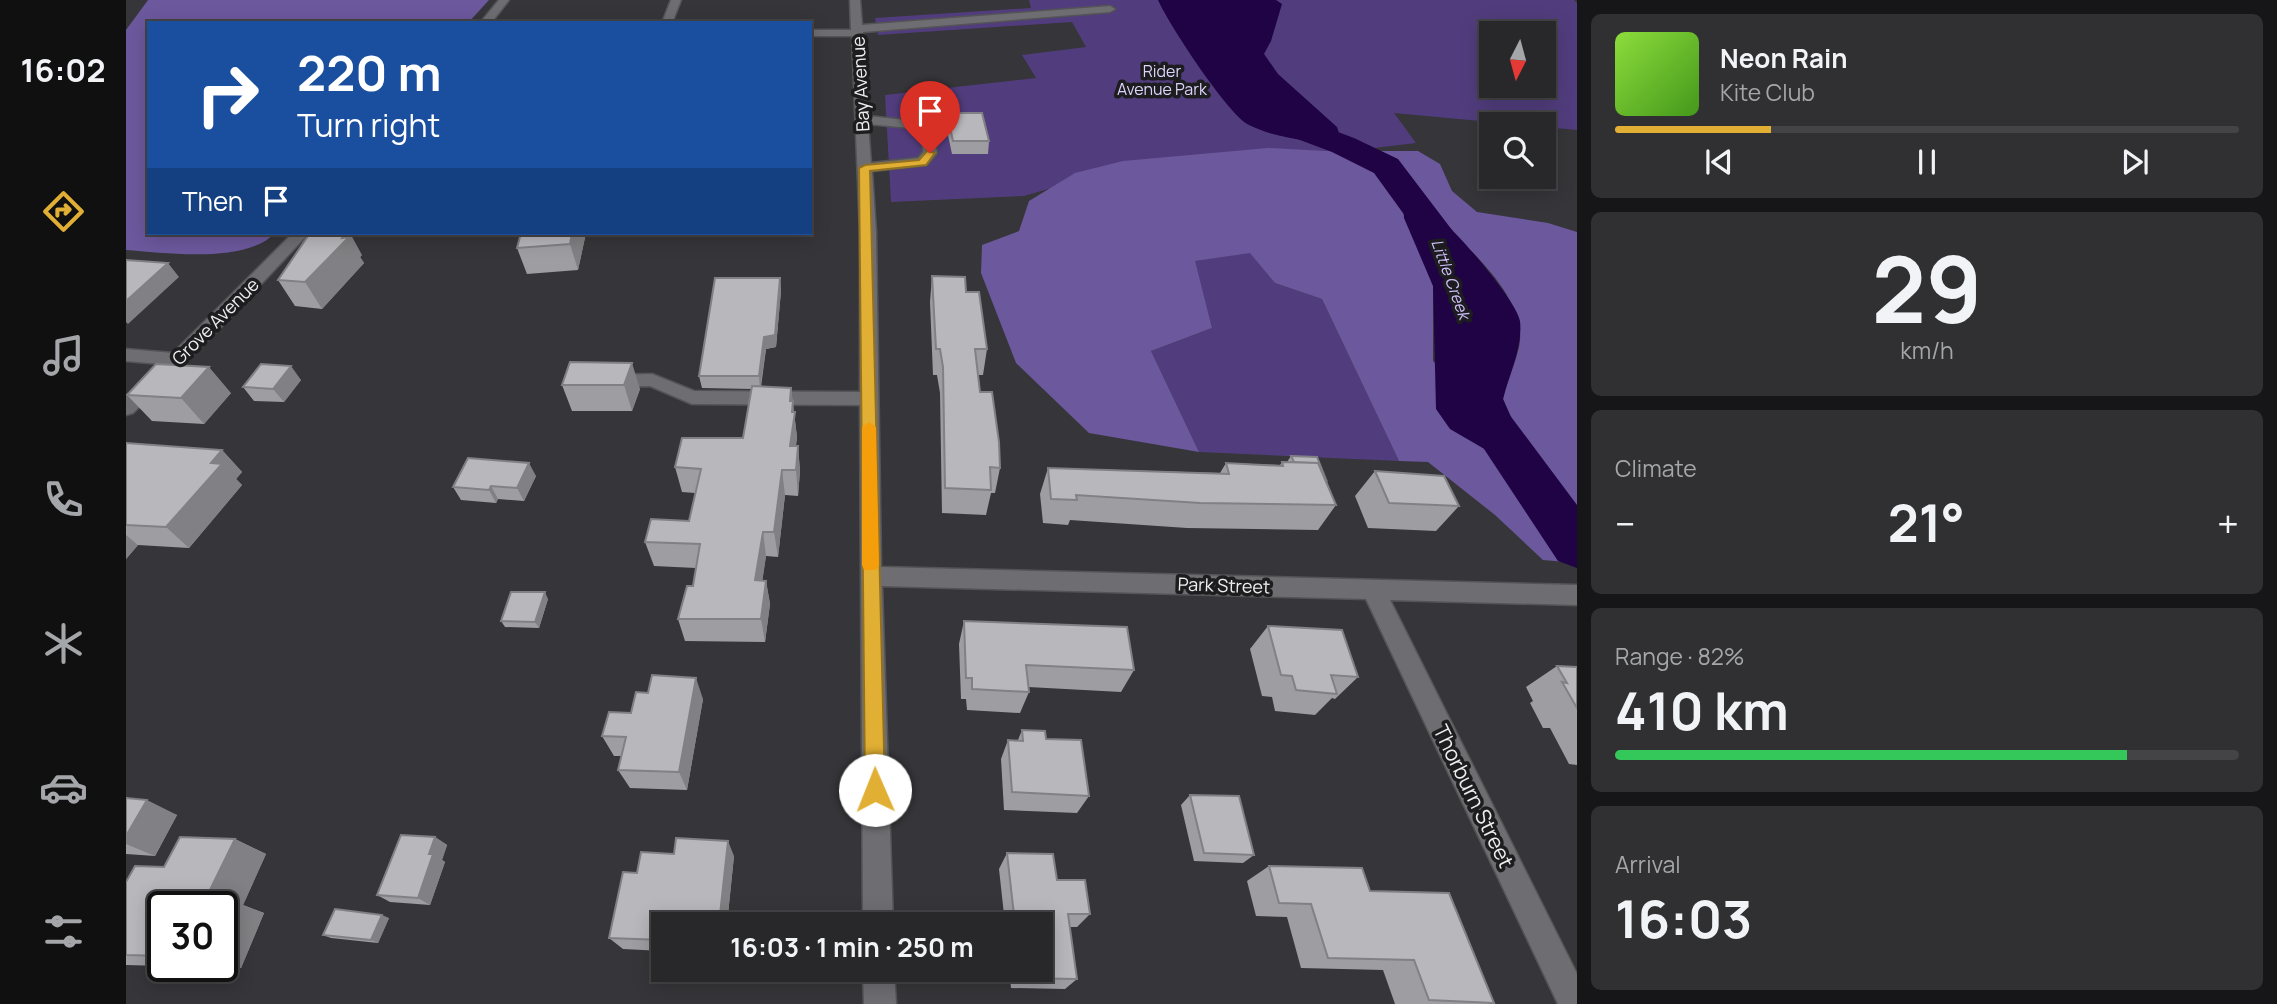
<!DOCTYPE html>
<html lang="en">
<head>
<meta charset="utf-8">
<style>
  body { margin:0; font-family:Manrope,sans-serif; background:#303033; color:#f1f3f6; height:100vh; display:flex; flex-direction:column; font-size:26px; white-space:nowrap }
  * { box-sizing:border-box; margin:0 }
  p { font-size:23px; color:#a5a6a9 }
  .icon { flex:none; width:38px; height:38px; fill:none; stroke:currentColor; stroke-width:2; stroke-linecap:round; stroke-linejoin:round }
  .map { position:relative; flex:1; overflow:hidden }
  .sheet { display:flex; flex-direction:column; gap:14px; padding:14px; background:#161618; width:700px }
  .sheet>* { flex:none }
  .hud { position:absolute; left:21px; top:21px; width:665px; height:214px; border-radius:0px; box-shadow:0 4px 18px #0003,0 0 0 2px #444447; background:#1a4fa0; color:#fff; overflow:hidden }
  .needle { width:46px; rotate:186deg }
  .fabs { position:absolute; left:1353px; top:21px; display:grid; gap:14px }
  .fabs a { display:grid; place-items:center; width:77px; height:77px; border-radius:0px; background:#28282b; box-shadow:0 4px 18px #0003,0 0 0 2px #444447; font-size:35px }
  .speed { position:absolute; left:21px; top:891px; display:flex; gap:14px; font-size:35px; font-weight:700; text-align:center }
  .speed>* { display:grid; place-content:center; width:91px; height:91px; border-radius:50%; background:#28282b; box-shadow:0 4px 18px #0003,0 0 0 2px #444447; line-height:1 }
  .speed .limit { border:4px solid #111; border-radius:10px; background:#fff; color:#111 }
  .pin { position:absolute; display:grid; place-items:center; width:60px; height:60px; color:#fff; margin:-72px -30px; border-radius:50% 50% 50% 0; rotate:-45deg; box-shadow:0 0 7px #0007 }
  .pin .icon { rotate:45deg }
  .me { position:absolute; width:77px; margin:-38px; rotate:359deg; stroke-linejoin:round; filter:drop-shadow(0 0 5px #0008) }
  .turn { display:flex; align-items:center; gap:24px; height:147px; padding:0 35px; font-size:32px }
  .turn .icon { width:91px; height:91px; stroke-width:2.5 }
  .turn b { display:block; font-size:49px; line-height:60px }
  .then { display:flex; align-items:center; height:66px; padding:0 35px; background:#0003; gap:14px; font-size:26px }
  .big { font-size:52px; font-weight:700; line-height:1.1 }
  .sheet .card { flex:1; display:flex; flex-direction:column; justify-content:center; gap:10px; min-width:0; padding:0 24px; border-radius:10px; background:#303033 }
  .sheet .dial { align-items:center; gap:0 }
  .dial b { font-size:91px; line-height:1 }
  .song { display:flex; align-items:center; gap:21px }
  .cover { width:84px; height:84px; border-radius:10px; background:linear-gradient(135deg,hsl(90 70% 55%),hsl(100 70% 35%)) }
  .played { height:7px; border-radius:4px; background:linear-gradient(90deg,#e1af34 25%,#444447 25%) }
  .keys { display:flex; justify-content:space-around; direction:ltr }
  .heat { display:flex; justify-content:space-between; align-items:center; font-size:38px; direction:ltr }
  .charge { height:10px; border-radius:5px; background:linear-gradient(90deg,#34c759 82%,#444447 0) }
  .trip { position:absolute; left:525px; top:912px; width:402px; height:70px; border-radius:0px; background:#28282b; box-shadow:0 4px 18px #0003,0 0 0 2px #444447; font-weight:700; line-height:70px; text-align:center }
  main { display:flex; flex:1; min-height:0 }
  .tab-bar { display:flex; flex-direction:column; width:126px; justify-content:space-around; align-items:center; background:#101011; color:#a5a6a9 }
  .tab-bar .icon { width:49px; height:49px }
  .tab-bar .current { color:#e1af34 }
  .tab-bar b { font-size:32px; color:#f1f3f6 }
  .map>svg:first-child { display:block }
  .green { fill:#513d7d; fill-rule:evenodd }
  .forest { fill:#6c589d; fill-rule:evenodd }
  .water { fill:#200344 }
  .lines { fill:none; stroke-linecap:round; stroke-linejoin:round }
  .river { fill:#200344; fill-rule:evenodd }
  .minor-casing { stroke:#545356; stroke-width:3 }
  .minor { fill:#6e6d71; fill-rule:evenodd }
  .wall { fill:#9e9da2 }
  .shaded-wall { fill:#818084 }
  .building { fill:#b8b7bc; stroke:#818084; stroke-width:2 }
  .route { fill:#e1af34; stroke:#927222; stroke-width:2 }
  .slow { fill:#f59e0b }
  .labels { text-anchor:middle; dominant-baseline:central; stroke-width:7; stroke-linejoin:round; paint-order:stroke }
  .far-park-label { font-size:16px; fill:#ddd4fc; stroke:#1d1d1f }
  .far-water-label { font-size:16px; font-style:italic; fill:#cebffb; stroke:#1d1d1f }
  .street-label { font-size:18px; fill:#eeedf0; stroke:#1d1d1f }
  .near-street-label { font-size:21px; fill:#eeedf0; stroke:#1d1d1f }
</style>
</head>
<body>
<main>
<nav class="tab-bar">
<b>16:02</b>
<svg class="icon current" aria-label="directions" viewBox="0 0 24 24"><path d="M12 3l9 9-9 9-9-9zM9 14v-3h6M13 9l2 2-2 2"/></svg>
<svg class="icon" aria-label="music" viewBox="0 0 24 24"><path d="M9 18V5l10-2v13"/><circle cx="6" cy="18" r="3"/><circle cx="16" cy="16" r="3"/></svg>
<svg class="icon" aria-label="phone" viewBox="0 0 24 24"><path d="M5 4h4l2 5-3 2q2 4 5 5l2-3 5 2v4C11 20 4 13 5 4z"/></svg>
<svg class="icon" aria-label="climate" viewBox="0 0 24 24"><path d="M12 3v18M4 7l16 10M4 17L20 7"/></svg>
<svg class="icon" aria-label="car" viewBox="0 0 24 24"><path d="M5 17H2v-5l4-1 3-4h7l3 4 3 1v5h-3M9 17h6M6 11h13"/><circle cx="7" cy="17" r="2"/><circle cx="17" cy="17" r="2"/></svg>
<svg class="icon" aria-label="filters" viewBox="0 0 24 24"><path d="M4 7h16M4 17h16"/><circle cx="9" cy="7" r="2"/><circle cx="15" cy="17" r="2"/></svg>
</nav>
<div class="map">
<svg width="1451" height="1004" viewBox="0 0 1451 1004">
  <rect width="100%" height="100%" fill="#363539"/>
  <path class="green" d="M903,0H1448L1451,3V130L1418,127V124H1387L1268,113L1290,143L1197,154L1004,165L898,196L765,202L759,95L910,78L896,55L960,47L946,22L752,35L749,18L905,8ZM1365,33H1418V86H1365Z
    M1124,252L1149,283L1196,299L1273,461L1073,452L1025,351L1086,328L1068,261Z"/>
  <path class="forest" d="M22,0H363L342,23H23V233H149C120,264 40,253 0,250V30Z
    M1142,148L1199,151H1292L1314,164L1326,191L1351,212L1422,223L1451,232V563L1417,560L1369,515L1302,462L1273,461L1196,299L1149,283L1124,253L1069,261L1086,328L1025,351L1073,452L963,433L890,363L855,273L856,245L893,231L903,201L949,173L997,161ZM1307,213C1338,245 1404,298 1393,347C1389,364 1381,382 1377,399L1404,460L1307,361Z"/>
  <path class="water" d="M1032,0H1150L1156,4L1145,41L1138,54L1152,74L1211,127L1217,145C1186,141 1151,139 1123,125C1102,115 1042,23 1032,0Z
    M1277,202C1286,206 1299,208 1307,213C1326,225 1391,301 1394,321C1397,347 1383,374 1377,399L1404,461H1379L1324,429L1310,409L1307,286L1278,218Z"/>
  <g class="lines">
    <path class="river" d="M1085,0H1109L1110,43L1172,117L1228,138L1272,159L1326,230L1341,269L1336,277L1322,281L1308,277L1303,269L1290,231L1248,173L1206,152L1150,131L1082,44Z
      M1352,389L1368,394L1451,505V568L1432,561L1329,405L1336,394Z"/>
    <g class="minor-casing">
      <path id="minor" d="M373,0H383L365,23H354Z
        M545,0H555L546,23H536Z
        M724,0H734L736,25L984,6L989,9L984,12L737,32L742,116L806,123L811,153L801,165L746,171L750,232L755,567L1451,585V605L1264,600L1451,974V1004H1432L1240,599L756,586L767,924H737L734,405L566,404L524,386L482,387L475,385L473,381L475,377L482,375L526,374L568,391L734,392V232L726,36H684V30H725ZM742,124L795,129L797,152L792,158L745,163Z
        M167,233H183L95,327L7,413L0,415V397L35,364L0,361V349L47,353Z
        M737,970H768L770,1004H738Z"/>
    </g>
    <use href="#minor" class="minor"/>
  </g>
  <path class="wall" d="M821,113L863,141L862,154H826L820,126Z
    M460,233L452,270L401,274L391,248Z
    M236,255L234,257L238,263L196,309L169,306L152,280Z
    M806,276L840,292L861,349L857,375H852L854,392L874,468L869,493H865L860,515L816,513L814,393L811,375H807L804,302Z
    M654,278L655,291L650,347L640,349L635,387L665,388L671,437L670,446H672L674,471L672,496L659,495L652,557L640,556L636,581H640L644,604L639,642L559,641L552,619L567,586L570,568L528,566L519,542L563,521L569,493L556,492L549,467L617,438L626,389L576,388L573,376Z
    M444,362L514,389L506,411H446L436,385Z
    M175,380L158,402L128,401L117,387Z
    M105,393L78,424L26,421L1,395Z
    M0,443L96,450L116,472L110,479L116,485L63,548L12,545L0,559Z
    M1165,456L1201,482L1210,505L1192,530L1061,528L944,520L942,525L917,523L914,494L922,468L1094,473L1100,463L1154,465L1156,462H1161Z
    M1249,471L1333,506L1310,531L1242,528L1229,496Z
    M410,476L398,501L372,499L370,503L335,500L327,487Z
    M422,599L413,628L379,627L375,621Z
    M838,621L1008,670L995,692L902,687L903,692L894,713L841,710L840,699H835L833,644Z
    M1142,626L1232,677L1209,699L1206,698L1189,715L1149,711L1146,697L1136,696L1124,649Z
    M1431,666L1451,667V765L1443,764L1424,728H1417L1404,703L1407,701L1400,687Z
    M577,699L561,790L504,788L492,770L496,756H488L476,736L505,713Z
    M896,730L920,739L963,796L951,813L878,810L875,759L882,740H892Z
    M1064,795L1128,855L1117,863L1068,861L1055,805Z
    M0,797L51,815L29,856L0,854Z
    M309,837L321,845L316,860L319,862L304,905L264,902L251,895Z
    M109,839L140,854L117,905L138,913L115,968L40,966H96V906H37V966L0,965V882Z
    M881,853L931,880L964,914L951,927H944L951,979L939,989L885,988L883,970H915V924H879L873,869Z
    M608,856L601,924H537V951L497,949L483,938L511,873Z
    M1143,866L1244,891L1368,1003L1362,1004H1269L1257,970L1175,968L1161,917L1130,916L1121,881Z
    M263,918L252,943L205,938L197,935Z"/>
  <path class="shaded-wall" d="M219,233H224L236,255L234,257L238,263L196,309L179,282Z
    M446,233H460L452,270L444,244Z
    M42,263L53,277L2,324L0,322V301Z
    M654,278L655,291L650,347L640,349L634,389L633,376L638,337Z
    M506,363L514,389L506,411L498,385Z
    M165,366L175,380L158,402L147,389Z
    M83,367L105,393L78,424L55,398Z
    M665,388L671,437L666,471L664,446V401Z
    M672,446L674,471L672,496L670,470Z
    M96,450L116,472L110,479L116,485L63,548L40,527L85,463Z
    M403,463L410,476L398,501L391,488Z
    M656,470L659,495L652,557L648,532Z
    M365,486L372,499L370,503L363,490Z
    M637,532L640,556L633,604L629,580Z
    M0,535L12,545L0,559Z
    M640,581L644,604L639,642L635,619Z
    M419,592L422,599L413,628L409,622Z
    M570,678L577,699L561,790L553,772Z
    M0,797L18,805L21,800L51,815L29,856L0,844Z
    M309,837L321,845L316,860L319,862L304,905L292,898L303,854Z
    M109,839L140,854L117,905L138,913L115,968L96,962V919L79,900Z
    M602,841L608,856L601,924H593Z
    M256,915L263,918L252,943L245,940Z"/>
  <path class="building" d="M821,113H856L863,141H827Z
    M189,233H219L216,238L223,237L179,282L152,280L182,236L187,235Z
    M395,233H446L444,244L391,248Z
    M0,260L42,263L0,301Z
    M806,276L839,277L840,292H853L861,349H849L854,392H866L873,442L874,468L864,467L865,490L819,488L817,367L814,349H810Z
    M589,278H654L649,335L638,337L633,376H573Z
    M444,362L506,363L498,385H436Z
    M30,364L83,367L55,398L1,395Z
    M135,364L165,366L147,389L117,387Z
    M626,386L665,388L664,401H667L666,412H669L664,446H672L670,470H656L648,532H637L629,580L640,581L635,619H552L561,586H567L574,544L519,542L525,519L563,521L575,469L549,467L556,438H617Z
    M0,443L96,450L85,463L96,464L40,527L0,525Z
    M1165,456L1191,457L1201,482L1192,463L1168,462Z
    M342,458L403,463L391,488L365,486L363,490L327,487Z
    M1156,462L1192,463L1210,505L1074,503L950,495L951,500L925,499L922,468L1103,474L1100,463L1157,466Z
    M1249,471L1318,476L1333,506L1263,503Z
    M385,592H419L409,622L375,621Z
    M838,621L1001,627L1008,670L900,665L903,692L846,689V678H840Z
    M1142,626L1216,630L1232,677L1205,675L1211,694L1170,690L1166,676L1155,675Z
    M1431,666L1451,667V708L1436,682L1441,683Z
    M526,675L570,678L553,772L492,770L500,737L476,736L483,712L505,713L510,692L522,693Z
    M896,730L919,731L920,739L955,740L963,796L886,792L882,740L897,741Z
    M1064,795L1113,796L1128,855L1078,853Z
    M0,798L21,800L0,836Z
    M275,835L309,837L303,854H307L292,898L251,895Z
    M54,837L109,839L79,900H105L96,919V906H37V956L0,955V882L9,866L38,867Z
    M550,838L602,841L593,924H537V940L483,938L497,872L511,873L515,852L548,854Z
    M881,853L927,854L931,880H959L964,914H942L951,979L894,978L893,970H915V924H889Z
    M1143,866L1236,868L1244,891L1323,893L1368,1003L1303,1000L1288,960L1202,958L1185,904L1153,903Z
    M209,909L256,915L245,940L197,935Z"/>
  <path class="route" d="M801,151L809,153L800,165L744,171L759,790L756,798L749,801L742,798L739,790L733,168L739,165L793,160Z"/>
  <path class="slow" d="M743,422L750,427L753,565L750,570H738L736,565V427Z"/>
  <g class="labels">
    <g class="far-park-label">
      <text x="1036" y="71">Rider<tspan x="1036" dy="18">Avenue Park</tspan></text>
    </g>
    <g class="far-water-label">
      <text transform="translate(1325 279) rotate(70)">Little Creek</text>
    </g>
    <g class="street-label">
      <text transform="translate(734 84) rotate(-93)">Bay Avenue</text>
      <text transform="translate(89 321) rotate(-45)">Grove Avenue</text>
      <text transform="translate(1098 585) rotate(2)">Park Street</text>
    </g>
    <g class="near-street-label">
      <text transform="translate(1348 796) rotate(64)">Thorburn Street</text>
    </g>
  </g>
</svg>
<div class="fabs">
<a><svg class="needle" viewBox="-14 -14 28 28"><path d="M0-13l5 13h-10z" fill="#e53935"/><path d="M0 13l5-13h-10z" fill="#a5a6a9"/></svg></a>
<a><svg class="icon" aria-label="search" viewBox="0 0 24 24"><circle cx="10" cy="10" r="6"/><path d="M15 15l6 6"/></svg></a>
</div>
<div class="speed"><div class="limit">30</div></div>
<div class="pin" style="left:804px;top:153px;background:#d93025"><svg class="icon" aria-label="arrive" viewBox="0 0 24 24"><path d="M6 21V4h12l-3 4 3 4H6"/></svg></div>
<svg class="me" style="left:749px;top:790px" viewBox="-20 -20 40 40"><circle r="19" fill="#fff"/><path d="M0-13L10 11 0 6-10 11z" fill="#e1af34"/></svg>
<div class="trip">16:03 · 1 min · 250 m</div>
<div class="hud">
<div class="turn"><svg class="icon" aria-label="right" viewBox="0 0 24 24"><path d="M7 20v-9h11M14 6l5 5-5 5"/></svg><div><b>220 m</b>Turn right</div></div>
<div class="then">Then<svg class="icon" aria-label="arrive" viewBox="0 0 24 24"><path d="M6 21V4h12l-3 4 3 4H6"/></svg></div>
</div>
</div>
<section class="sheet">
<div class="card">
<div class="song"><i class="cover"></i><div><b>Neon Rain</b><p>Kite Club</p></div></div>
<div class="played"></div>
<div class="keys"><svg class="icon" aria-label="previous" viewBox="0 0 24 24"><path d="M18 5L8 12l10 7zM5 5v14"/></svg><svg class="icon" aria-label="pause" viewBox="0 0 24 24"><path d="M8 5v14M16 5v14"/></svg><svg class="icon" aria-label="next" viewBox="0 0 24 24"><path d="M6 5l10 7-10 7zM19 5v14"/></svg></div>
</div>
<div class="card dial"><b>29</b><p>km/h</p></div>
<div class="card"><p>Climate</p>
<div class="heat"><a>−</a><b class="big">21°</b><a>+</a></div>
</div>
<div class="card"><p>Range · 82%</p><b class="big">410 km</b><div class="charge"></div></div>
<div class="card"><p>Arrival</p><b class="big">16:03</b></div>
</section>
</main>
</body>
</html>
